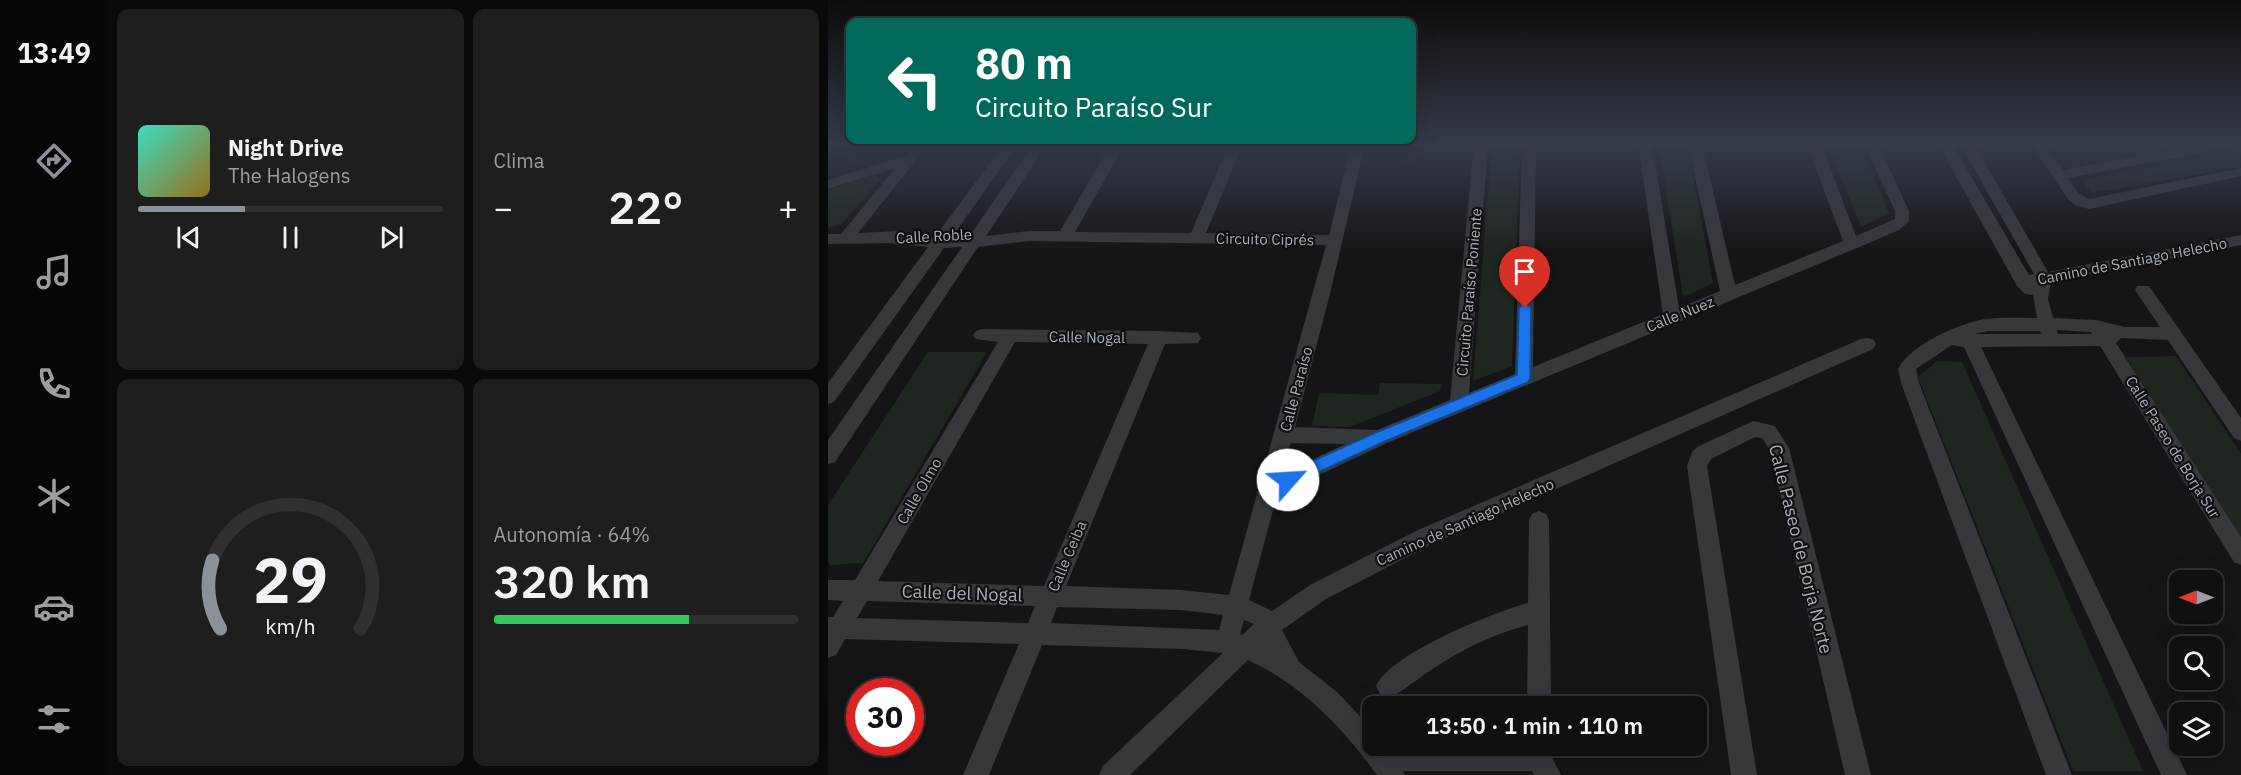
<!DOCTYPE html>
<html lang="es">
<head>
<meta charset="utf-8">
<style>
  body { margin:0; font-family:"IBM Plex Sans",sans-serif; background:#1e1e1f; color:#f1f3f6; height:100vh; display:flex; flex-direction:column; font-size:22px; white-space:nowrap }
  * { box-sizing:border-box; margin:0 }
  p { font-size:20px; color:#9c9d9f }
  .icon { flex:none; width:33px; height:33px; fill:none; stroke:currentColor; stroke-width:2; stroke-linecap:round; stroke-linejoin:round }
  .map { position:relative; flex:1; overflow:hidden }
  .side { display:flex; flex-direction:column; gap:9px; padding:9px; background:#090909; width:720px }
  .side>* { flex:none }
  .top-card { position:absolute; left:18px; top:18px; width:570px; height:126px; border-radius:12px; box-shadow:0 6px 24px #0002,0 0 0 2px #303031; background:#00695c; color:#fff; overflow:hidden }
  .needle { width:39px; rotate:270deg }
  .controls { position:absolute; left:1341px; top:570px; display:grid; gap:12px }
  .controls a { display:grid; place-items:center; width:54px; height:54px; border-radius:12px; background:#101011; box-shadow:0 6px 24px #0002,0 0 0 2px #303031; font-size:30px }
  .speed { position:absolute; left:18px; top:678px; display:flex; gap:12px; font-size:30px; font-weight:700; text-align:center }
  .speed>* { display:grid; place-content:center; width:78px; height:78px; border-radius:50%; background:#101011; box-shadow:0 6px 24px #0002,0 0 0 2px #303031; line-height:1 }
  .speed .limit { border:9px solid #d22; background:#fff; color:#111 }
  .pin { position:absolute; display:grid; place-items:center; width:51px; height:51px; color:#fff; margin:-62px -26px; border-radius:50% 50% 50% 0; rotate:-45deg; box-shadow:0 0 6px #0007 }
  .pin .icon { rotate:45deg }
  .me { position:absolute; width:66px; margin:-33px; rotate:64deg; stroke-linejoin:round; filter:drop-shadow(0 0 4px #0008) }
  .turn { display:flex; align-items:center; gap:21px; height:126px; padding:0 30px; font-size:27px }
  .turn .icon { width:78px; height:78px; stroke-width:2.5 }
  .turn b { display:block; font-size:42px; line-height:51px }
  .big { font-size:45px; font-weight:600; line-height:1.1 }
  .side .card { flex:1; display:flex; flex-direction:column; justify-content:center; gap:9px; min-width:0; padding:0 21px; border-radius:12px; background:#1e1e1f }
  .side .dial { align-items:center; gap:0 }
  .dial svg { height:156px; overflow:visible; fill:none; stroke:#303031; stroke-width:7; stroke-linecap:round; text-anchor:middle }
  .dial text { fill:#f1f3f6; stroke:none }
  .song { display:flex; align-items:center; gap:18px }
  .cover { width:72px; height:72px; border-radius:9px; background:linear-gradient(135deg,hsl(170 70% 55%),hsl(40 70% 35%)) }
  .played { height:6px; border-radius:3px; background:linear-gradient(90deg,#8c9099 35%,#303031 35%) }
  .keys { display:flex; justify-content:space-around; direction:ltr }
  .heat { display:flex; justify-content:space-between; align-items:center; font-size:33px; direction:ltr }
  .charge { height:9px; border-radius:4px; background:linear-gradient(90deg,#34c759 64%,#303031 0) }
  .side .tiles { flex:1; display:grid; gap:9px; grid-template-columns:repeat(2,1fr) }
  .trip { position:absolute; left:534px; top:696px; width:345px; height:60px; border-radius:12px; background:#101011; box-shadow:0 6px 24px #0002,0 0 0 2px #303031; font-weight:600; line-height:60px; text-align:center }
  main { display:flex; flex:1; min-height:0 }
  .menu { display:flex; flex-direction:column; width:108px; justify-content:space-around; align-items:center; background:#060607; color:#9c9d9f }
  .menu .icon { width:42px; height:42px }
  .menu .selected { color:#8c9099 }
  .menu b { font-size:27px; color:#f1f3f6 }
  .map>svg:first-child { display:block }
  .green { fill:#1f261f }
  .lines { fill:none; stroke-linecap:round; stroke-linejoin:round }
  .street { fill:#36383c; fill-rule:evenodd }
  .route { fill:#1a73e8; stroke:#114b97; stroke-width:1.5 }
  .labels { text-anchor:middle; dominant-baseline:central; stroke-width:4.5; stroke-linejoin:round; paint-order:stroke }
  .street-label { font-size:15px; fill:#a7aeb7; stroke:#101012 }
  .near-street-label { font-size:18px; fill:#a7aeb7; stroke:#101012 }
</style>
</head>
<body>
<main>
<nav class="menu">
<b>13:49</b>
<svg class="icon selected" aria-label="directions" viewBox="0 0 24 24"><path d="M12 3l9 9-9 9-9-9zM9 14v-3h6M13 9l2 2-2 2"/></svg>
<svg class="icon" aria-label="music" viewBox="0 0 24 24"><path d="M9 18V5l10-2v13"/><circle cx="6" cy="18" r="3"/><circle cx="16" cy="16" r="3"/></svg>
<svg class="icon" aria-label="phone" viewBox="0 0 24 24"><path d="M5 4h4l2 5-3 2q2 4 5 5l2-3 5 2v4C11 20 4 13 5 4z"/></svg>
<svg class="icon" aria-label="climate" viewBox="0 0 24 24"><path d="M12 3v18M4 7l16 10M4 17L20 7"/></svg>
<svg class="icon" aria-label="car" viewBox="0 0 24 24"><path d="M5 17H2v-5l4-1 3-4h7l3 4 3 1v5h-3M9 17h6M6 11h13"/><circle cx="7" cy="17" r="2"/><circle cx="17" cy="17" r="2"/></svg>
<svg class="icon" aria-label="filters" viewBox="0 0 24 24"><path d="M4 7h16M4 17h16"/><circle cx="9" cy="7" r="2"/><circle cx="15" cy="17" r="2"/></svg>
</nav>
<section class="side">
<div class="tiles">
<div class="card">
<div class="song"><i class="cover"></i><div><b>Night Drive</b><p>The Halogens</p></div></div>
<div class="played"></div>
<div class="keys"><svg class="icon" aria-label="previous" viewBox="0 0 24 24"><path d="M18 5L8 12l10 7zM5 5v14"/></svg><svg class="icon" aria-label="pause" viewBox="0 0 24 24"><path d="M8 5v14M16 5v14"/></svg><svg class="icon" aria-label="next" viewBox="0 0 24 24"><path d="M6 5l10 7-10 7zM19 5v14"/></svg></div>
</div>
<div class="card"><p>Clima</p>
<div class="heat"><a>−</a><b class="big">22°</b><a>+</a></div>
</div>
<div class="card dial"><svg viewBox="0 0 100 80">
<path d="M14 69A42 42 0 1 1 86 69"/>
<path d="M14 69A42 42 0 0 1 10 34" stroke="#8c9099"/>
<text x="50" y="56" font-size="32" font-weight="700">29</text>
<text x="50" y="72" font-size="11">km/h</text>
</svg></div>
<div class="card"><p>Autonomía · 64%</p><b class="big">320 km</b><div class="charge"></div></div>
</div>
</section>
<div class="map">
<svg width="1413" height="775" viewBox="0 0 1413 775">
  <rect width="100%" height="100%" fill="#151517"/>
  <path class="green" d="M664,144H692L684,366L645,381Z
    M831,144H859L885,283L855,297Z
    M999,144H1032L1061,214L1033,227Z
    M1413,150V167L1263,193L1254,180Z
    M47,175L52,180L14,224L0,228V190Z
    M100,352H159L35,563L2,565L0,561V505Z
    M1348,356L1413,454V542L1298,357Z
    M1109,361L1134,362L1315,771H1245L1090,377Z
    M552,383L614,384L612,391L522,427L484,426L491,393L550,395Z"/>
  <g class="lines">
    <path class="street" d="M87,144H101L30,233L71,231L78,236L107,237L176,144H190L124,237H141L205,144H219L158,236L200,231H232L283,144H297L247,232L363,233L401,144H415L378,233L501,235L523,144H537L502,294L467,427L549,430L622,400L646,144H660L641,393L687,374L694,144H708L705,367L835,314L810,144H824L851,308L892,291L860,144H874L907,285L1015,241L979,144H993L1028,236L1067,219V211L1036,144H1050L1081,211V221L1071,230L1029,248L559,443L449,495L421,600L444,611L482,585L590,530L1033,339L1039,338L1045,339L1048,344L1045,349L604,544L498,599L454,630L471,662L509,692L544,729V746L711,747L720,750L733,775H706L704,771H575L577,775H549C515,728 474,685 420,660L302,775H271L275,766L395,653L355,649L214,645L161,775H135L191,644L17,639L8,655L0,658V617H5L15,601L0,600V580H27L170,342L148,339L145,335L148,331L154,329L331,331L370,333L373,338L370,343L337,344L238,586L353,590L401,595L498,245L200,241L150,247L7,462L0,464V440L134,247L116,248L6,402L0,404V383L100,247L61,243L0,244V234H13L67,168L0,189V180L77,156ZM187,342L320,344L216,586L50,581ZM463,443L518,444L455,473ZM39,601L207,606L200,623L29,618ZM229,607L353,610L395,615L391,630L223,623ZM416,620L426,624L414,635L412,634Z
      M1110,144H1124L1201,275L1206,274L1132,144H1146L1220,272L1413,235V245L1223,282L1220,299L1225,318L1268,320L1297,327H1332L1307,290L1309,286H1321L1413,418V441L1406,438L1340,340L1293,338L1288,343L1413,537V565L1406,562L1272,346L1153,347L1359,775H1333L1136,347L1124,345L1088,369L1091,383L1244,775H1218L1073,383L1070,369C1083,344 1130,324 1157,319C1174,317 1192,318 1209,318L1205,295L1197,294L1189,286ZM1229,330L1263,332L1264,334H1230ZM1160,331H1212L1213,334H1147Z
      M1203,144H1217L1235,170L1376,144H1406L1399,148L1240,178L1250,193L1261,199L1413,168V176L1261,209L1247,205L1240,199Z
      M925,421L947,426L961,448L1043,775H1017L942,450L934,438L927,437L883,459L879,466L929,775H903L859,466L864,452L869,447Z
      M711,511L718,514L721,520L723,706H699L700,625C665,634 633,650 603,670C589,679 576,691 560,698L552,694L548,686C562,654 666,612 700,603L701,520L704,514Z"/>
  </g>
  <linearGradient id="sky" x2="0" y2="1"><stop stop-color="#0c0c0d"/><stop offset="0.57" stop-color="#353b47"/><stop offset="1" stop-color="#353b47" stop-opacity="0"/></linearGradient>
  <rect width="1413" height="253" fill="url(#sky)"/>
  <path class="route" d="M697,303L703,308L702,378L700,382L557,441L465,484L460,486L454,484L452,480L454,475L547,433L689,375L691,308Z"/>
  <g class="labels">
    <g class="street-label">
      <text transform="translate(106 236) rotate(-3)">Calle Roble</text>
      <text transform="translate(437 239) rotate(1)">Circuito Ciprés</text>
      <text transform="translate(1304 261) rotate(-11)">Camino de Santiago Helecho</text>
      <text transform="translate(641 292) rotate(-85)">Circuito Paraíso Poniente</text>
      <text transform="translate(852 314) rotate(-22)">Calle Nuez</text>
      <text transform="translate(259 337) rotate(1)">Calle Nogal</text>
      <text transform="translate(468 389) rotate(-75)">Calle Paraíso</text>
      <text transform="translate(1345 447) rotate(58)">Calle Paseo de Borja Sur</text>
      <text transform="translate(91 491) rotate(-60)">Calle Olmo</text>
      <text transform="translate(637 522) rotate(-24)">Camino de Santiago Helecho</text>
      <text transform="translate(239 556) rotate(-67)">Calle Ceiba</text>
    </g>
    <g class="near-street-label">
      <text transform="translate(973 549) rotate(76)">Calle Paseo de Borja Norte</text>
      <text transform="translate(134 593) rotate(2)">Calle del Nogal</text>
    </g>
  </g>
</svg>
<div class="controls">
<a><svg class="needle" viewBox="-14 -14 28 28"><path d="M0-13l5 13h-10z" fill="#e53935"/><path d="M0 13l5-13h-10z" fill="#9c9d9f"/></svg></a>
<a><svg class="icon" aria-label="search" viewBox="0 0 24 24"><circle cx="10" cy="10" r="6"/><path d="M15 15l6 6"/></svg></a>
<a><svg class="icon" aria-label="layers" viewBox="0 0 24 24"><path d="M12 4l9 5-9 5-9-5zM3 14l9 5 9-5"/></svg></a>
</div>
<div class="speed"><div class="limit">30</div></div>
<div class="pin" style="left:697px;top:308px;background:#d93025"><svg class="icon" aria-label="arrive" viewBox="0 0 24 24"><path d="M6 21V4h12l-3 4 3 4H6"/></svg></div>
<svg class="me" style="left:460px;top:480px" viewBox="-20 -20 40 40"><circle r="19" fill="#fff"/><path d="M0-13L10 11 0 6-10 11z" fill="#1a73e8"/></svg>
<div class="trip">13:50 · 1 min · 110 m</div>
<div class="top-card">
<div class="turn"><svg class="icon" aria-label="left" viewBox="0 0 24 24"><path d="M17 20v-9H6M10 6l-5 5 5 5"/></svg><div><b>80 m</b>Circuito Paraíso Sur</div></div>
</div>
</div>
</main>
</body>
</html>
